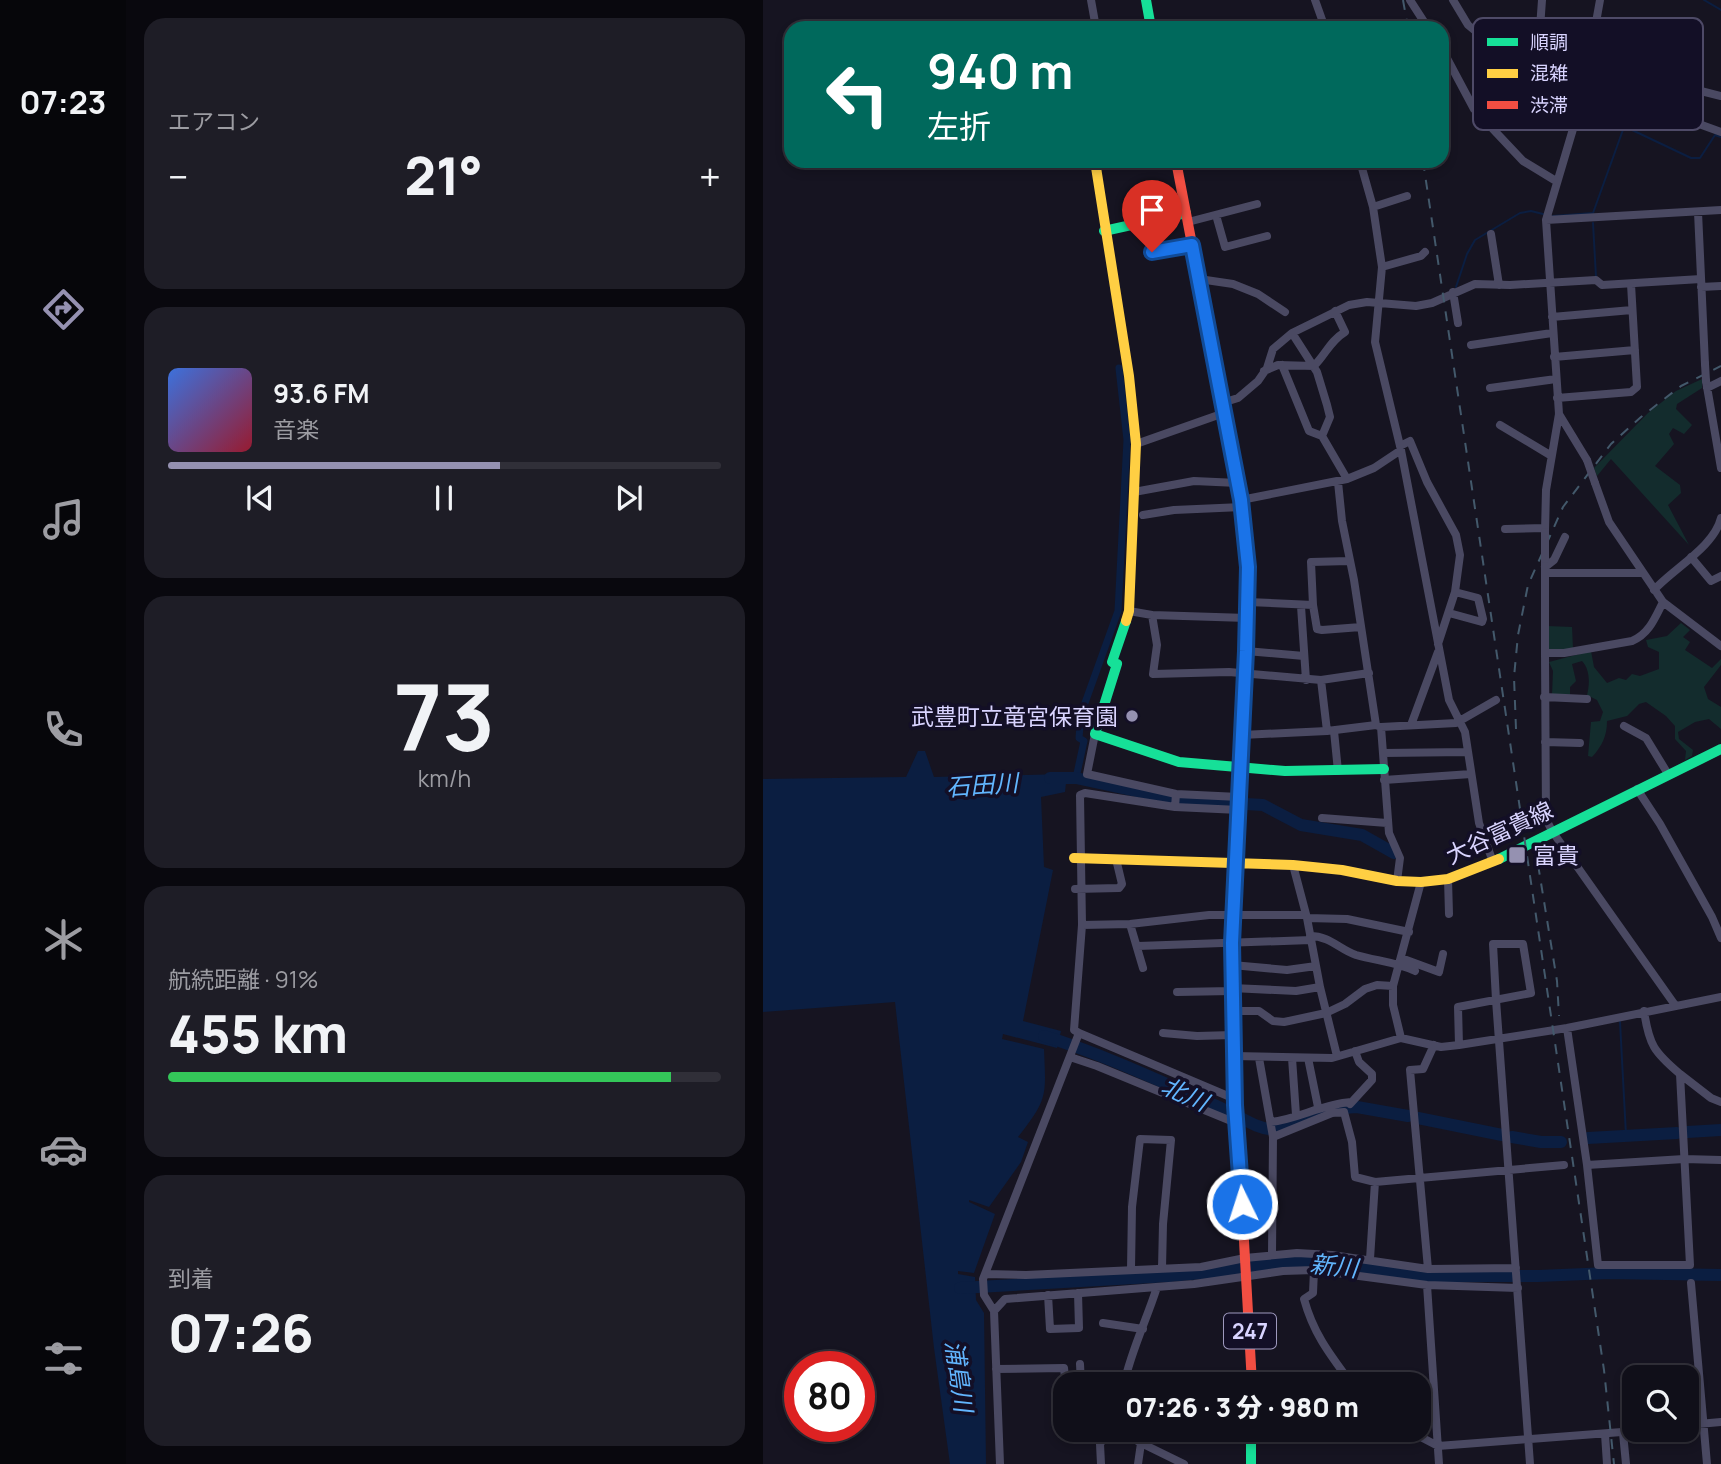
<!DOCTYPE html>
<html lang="ja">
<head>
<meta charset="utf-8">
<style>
  body { margin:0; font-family:Manrope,"Noto Sans JP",sans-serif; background:#1e1d26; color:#f1f3f6; height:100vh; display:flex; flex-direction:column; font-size:26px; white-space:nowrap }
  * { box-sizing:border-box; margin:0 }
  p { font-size:23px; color:#9c9ca2 }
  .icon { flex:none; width:38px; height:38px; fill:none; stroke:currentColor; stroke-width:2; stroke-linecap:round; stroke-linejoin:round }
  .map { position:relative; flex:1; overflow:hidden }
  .details { display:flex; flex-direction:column; gap:18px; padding:18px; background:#09080e; width:637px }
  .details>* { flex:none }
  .guide { position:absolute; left:21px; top:21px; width:665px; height:147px; border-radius:21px; box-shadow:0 4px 10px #0003,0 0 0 2px #302f38; background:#00695c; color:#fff; overflow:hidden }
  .buttons { position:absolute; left:859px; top:1365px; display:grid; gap:14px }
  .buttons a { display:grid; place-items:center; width:77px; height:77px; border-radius:14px; background:#100f19; box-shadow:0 4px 10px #0003,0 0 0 2px #302f38; font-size:35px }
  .speed { position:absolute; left:21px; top:1351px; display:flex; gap:14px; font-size:35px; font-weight:700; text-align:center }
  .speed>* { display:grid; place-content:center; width:91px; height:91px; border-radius:50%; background:#100f19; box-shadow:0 4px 10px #0003,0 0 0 2px #302f38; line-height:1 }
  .speed .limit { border:10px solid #d22; background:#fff; color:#111 }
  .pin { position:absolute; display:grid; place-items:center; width:60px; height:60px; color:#fff; margin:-72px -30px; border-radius:50% 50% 50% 0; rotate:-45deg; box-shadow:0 0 7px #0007 }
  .pin .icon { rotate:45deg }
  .me { position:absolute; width:77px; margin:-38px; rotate:356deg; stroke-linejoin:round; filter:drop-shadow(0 0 5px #0008) }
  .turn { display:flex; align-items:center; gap:24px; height:147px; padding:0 28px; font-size:32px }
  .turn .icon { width:91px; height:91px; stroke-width:2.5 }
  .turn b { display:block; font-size:49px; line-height:60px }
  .big { font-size:52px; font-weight:800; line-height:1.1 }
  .details .widget { flex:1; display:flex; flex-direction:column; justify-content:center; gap:10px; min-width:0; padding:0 24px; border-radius:21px; background:#1e1d26 }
  .details .dial { align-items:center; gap:0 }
  .dial b { font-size:91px; line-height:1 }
  .song { display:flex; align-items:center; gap:21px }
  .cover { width:84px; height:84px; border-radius:10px; background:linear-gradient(135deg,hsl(220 70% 55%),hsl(350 70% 35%)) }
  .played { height:7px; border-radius:4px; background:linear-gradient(90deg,#9591b1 60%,#302f38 60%) }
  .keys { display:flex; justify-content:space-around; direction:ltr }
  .heat { display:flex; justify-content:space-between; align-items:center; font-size:38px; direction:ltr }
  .charge { height:10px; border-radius:5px; background:linear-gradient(90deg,#34c759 91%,#302f38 0) }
  .trip { position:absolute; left:290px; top:1372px; width:378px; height:70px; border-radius:21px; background:#100f19; box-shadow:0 4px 10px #0003,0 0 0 2px #302f38; font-weight:800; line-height:70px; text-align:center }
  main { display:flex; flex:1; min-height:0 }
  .menu { display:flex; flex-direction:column; width:126px; justify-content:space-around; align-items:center; background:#06060a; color:#9c9ca2 }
  .menu .icon { width:49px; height:49px }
  .menu .active { color:#9591b1 }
  .menu b { font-size:32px; color:#f1f3f6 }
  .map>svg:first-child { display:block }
  .green { fill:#132c2d }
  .water { fill:#0b1e41 }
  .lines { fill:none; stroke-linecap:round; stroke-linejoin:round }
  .stream { stroke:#0b1e41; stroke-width:2 }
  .canal { stroke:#0b1e41; stroke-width:7 }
  .river { stroke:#0b1e41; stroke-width:12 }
  .street { stroke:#4a4962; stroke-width:8 }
  .fast { stroke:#16e098; stroke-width:10 }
  .slow { stroke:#ffcf43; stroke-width:10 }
  .jam { stroke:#f24e42; stroke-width:10 }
  .rail { stroke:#43596b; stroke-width:2; stroke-dasharray:10 9; stroke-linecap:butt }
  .street-bridge { stroke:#4a4962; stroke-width:8 }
  .route-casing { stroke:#114b97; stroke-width:18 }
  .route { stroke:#1a73e8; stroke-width:12 }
  .poi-dot { fill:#9591b1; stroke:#130f26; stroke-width:2.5 }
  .labels { text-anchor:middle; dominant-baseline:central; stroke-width:7; stroke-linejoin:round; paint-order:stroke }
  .shield { fill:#130f26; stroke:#9e99be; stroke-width:2 }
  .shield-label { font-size:21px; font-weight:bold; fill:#d9d4ff }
  .poi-label { font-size:23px; fill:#d9d4ff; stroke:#130f26; text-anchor:end }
  .street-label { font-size:23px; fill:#d9d4ff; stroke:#130f26 }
  .water-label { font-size:24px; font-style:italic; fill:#62b6ff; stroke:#130f26 }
  .key { fill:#130f26; stroke:#4e4a67; stroke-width:2 }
  .key-label { font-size:19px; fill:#d9d4ff }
</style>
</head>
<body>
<main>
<nav class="menu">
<b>07:23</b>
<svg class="icon active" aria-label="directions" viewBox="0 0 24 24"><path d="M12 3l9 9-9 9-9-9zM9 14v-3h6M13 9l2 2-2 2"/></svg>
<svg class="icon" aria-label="music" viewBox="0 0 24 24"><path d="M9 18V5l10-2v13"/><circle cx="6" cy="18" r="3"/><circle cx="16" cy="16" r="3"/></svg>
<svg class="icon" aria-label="phone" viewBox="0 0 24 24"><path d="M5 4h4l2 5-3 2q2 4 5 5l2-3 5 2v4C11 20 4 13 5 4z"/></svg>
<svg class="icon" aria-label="climate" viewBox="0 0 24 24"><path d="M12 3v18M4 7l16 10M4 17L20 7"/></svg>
<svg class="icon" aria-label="car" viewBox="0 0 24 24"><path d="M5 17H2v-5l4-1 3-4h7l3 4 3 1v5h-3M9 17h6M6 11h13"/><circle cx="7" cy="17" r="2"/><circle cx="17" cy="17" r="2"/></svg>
<svg class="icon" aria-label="filters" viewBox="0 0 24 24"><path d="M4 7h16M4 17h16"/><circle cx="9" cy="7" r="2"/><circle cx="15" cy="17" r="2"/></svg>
</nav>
<section class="details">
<div class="widget"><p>エアコン</p>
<div class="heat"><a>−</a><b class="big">21°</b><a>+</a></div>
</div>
<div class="widget">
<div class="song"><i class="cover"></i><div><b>93.6 FM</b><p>音楽</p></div></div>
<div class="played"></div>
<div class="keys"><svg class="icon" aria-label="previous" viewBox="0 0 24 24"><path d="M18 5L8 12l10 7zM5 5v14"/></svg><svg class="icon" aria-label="pause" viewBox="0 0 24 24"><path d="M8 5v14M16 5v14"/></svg><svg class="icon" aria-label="next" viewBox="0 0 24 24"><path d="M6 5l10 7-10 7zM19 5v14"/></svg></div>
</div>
<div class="widget dial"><b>73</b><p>km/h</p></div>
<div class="widget"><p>航続距離 · 91%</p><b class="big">455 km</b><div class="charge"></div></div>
<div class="widget"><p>到着</p><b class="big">07:26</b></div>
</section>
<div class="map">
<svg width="958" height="1464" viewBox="0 0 958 1464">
  <rect width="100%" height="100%" fill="#161421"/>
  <path class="green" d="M939,379V388L914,404L913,409L929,425L921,434L910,428L906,434L911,444L892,466L917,485L918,493L905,505L926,545L848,459L834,476L831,468L885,413L913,391Z
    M918,623L927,630L920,637L927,642L922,650L949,668L958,659V665L941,687L945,699L958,707V729L946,719L932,722L915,732L916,739L930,750L929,756L922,760L923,751L912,739V726L903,716L883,702L876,704L864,716L844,721C844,736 839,746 829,757L825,756L828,722L837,721L840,712L834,700L824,695C827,684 827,669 819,661L809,664L813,681L807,687V696L789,695L790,671L786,662L828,651L831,667L844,683L856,678L863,680L869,674L877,676L896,669V652L885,647L883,640L904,636Z
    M784,626L809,627L810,649L784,651Z"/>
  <path class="water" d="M155,751H162L171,777L304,774L302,792L278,797L281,867L290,870L260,1021L298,1031L294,1048L240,1034L239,1039L281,1049C283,1096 285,1099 255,1137L265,1142L258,1162L226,1207L206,1200V1202L232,1214L211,1273L195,1271V1274L212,1277L213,1300L221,1313L223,1464H187L171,1348L132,1002L0,1012V779L143,777Z"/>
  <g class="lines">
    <path class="stream" d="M941,0L958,10
      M867,129L928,158H937L952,135L958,137
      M790,216L830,213L861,127
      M830,223L833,277
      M693,287L704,254L712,240L757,213L768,211L780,214
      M857,1022L863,1135"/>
    <path class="canal" d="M313,778L321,741L316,738L318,714L355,611L364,440L356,368"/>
    <path class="river" d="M287,778H313L410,799
      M415,800L467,804
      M483,804L500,805L538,825L599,835L631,853
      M281,1036C342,1055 399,1082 458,1108C475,1115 494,1130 513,1130L566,1109L594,1107L645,1116
      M655,1118L739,1135
      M924,1132L958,1130
      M749,1137L778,1142H798
      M825,1138L914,1133
      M197,1288L407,1276L459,1271L528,1261L587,1265L665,1276H775L846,1273L958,1275"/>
    <path class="street" d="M328,0L333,28
      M552,0L562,28
      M647,0L665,28
      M690,0L705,25L732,47L822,78
      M779,0L777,28L798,47L795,67
      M679,49L711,109L760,161L793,181
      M826,61L883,72L930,89L958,96
      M820,87L895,115L936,124L958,132
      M597,161L610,207L619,267L612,342L638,450L686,700L702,732L716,823L730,862
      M610,207L644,196
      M935,212L942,364
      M453,215L462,247L504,236
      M783,220L958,210
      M425,222L494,204
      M728,234L736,285
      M389,252L429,245
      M619,267L658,256L662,252
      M436,279L470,284L495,294L522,312
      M938,287L958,286
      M690,292L695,323
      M789,317L869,310
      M529,333L554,372L564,405L567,417L559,436L584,479
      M708,345L789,333
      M791,357L872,350
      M519,365L546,431L559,436
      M501,371L515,365L551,366C563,354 567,341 582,332L572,311
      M943,381L958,468
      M727,388L793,379
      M944,388L958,381
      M794,398L868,392L874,387L868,284
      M459,403L475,398L495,381L504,368L510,349L529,333L586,305L604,302L653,306L669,303L712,284L747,285L833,280L839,285L938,279
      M796,414L824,460
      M737,425L787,455
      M373,444L461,413
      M637,446L647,441L664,482L693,535L697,555L692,592L675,644
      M575,482L579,521L591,580L613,725
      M832,483L846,522L900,602L958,646
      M371,492L431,481L475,483
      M478,500L584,479L611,468L638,450
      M380,515L411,510L479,507
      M742,529L782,528
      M782,532L783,490L796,414L783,220L810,129L826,61L837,0
      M928,557L948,581L958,576
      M782,559V653
      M782,567L791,560L802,537
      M782,573H880
      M891,590C911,568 951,547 958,518
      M485,602L550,605L554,629L559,630L598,627
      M900,602C892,618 886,634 869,641L801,653H782L783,819L789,831L912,1005
      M550,605L548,562L586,561
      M538,606L543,680
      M366,611L389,615
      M686,613L719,622L720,619L715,598L692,592
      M484,618L389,615L394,645L390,674L466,672L558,680L606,673
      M483,651L541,656
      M558,680L564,731
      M781,697L824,699
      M648,725L675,652
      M861,726L883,738L905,774
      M618,727L626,833L637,858L634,881
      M571,731L575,771
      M332,734L324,774L413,794L476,797
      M479,735L564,731L613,725L618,727L693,723L733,700
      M782,742L817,743
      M620,753L705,752
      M621,780L708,774
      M874,789L897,824L949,917L958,938
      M412,807L476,810
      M559,818L624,823
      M530,865L544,918L557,987L574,1056
      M685,879L686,914
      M312,889L356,888L359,884L353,859
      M544,918L584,919L646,932
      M367,924L380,968
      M319,925L367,924L446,915H543
      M547,936C567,936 576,949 593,955C614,961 633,962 652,971
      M375,946L548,940
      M638,958L676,972L680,954
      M469,965L524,970L553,966
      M469,988L533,991L557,987
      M414,992L469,991
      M469,1011H496L510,1021L521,1022L563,1013L582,1004L602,989L614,985L630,986
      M804,1028L824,1165L835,1265H927L917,1074C891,1052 886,1045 881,1011
      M316,1033L472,1099
      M400,1033L434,1036L470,1035
      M638,1038L630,1005V986L658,882
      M696,1045L695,1007L768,993L760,944H730L733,1000L767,1464
      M471,1056L569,1058L638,1038L678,1047L696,1045L804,1028L958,997
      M307,1057L334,1066L473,1123
      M496,1058L510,1137L509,1254
      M529,1058L533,1115
      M545,1058L555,1107
      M917,1074L948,1098L958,1102
      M587,1104L609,1080V1074L596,1062L592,1051
      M581,1112L589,1142L592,1177L612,1182L801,1165
      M508,1122C535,1119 559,1104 588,1102
      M510,1137L569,1113L581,1112
      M824,1165L921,1159L958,1160
      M607,1259L612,1182
      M368,1269L369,1207L377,1139L408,1140L400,1224L399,1268
      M665,1269L647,1070L660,1069L671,1045
      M551,1270L550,1293L541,1299C550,1332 565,1352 585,1379L586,1384
      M223,1274L263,1275L438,1267L482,1258L534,1253L569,1255L665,1269L753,1268
      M928,1283L944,1464
      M664,1285L676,1464
      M285,1295L287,1329L316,1328L315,1293
      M231,1311L242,1299L431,1284L520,1271L551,1270L664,1285L755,1288
      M340,1323L380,1329
      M317,1364L318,1384
      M233,1369L301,1368L303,1386
      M361,1384C368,1351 384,1319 394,1287
      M924,1425L958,1422
      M357,1430L378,1443L375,1464
      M634,1430L635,1433L652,1434L675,1446L885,1430
      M860,1433L863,1464
      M842,1434L844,1464
      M378,1443L421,1464
      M237,1464L231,1311L221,1295L220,1279L316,1033L311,1030L319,925L317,795L322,793L412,807L413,794
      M338,1464L337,1444L346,1430"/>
    <path class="fast" d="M383,0L388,28
      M341,231L423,213
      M363,621L349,662L354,664L332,734L416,762L522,771L621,769
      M736,859L958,749
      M488,1430V1464"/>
    <path class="slow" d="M332,161L366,376L373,444L366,611L363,621
      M311,858L530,865L579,870L634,881L658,882L685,879L736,859
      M472,1080L469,988L484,599"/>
    <path class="jam" d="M413,161L478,500L485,567L484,599
      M472,1080L489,1384"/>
    <path class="rail" d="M640,0L645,28
      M660,161L841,1370L851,1464
      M753,729L751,677L755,635L765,585L800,507L848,444L878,417L918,386L958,366
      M772,846L794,981L796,1016"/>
    <path class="street-bridge" d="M942,364L943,381
      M824,460L832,483
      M782,559V532"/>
  </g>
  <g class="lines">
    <g class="route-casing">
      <path id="route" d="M389,252L429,245L478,500L485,567L483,651L469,943L472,1105L479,1204"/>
    </g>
    <use href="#route" class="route"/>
  </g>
  <g class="poi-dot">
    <circle cx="369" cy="716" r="7"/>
    <rect x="745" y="846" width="18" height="18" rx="3.5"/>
  </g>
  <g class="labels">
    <rect class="shield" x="461" y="1313.5" width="52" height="35" rx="5"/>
    <g class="shield-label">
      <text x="487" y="1331">247</text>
    </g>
    <g class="poi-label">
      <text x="355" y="716">武豊町立竜宮保育園</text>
      <text x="770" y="855" text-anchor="start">富貴</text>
    </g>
    <g class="street-label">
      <text transform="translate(736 832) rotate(-25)">大谷富貴線</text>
    </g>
    <g class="water-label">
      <text transform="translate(219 784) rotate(-4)">石田川</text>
      <text transform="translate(422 1093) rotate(24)">北川</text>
      <text transform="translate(571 1265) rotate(6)">新川</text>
      <text transform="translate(197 1376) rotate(82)">浦島川</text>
    </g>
  </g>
  <rect x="710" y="18" width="230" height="112" rx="10" class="key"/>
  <rect x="724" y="38" width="31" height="8" fill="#16e098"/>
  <rect x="724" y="69" width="31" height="9" fill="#ffcf43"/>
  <rect x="724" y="101" width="31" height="8" fill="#f24e42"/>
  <g class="key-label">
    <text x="767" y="49">順調</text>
    <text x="767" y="80">混雑</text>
    <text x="767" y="112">渋滞</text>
  </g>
</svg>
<div class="buttons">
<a><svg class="icon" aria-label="search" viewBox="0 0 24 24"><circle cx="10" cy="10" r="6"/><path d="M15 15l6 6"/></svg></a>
</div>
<div class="speed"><div class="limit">80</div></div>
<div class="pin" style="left:389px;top:252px;background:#d93025"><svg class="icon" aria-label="arrive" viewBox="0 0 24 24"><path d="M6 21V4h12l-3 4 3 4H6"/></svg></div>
<svg class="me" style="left:479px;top:1204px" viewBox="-20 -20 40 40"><circle r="17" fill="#1a73e8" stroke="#fff" stroke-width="3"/><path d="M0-11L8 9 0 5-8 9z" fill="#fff"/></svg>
<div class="trip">07:26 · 3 分 · 980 m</div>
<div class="guide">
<div class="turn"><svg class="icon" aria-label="left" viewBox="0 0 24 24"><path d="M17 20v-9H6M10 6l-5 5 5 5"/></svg><div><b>940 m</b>左折</div></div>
</div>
</div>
</main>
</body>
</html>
